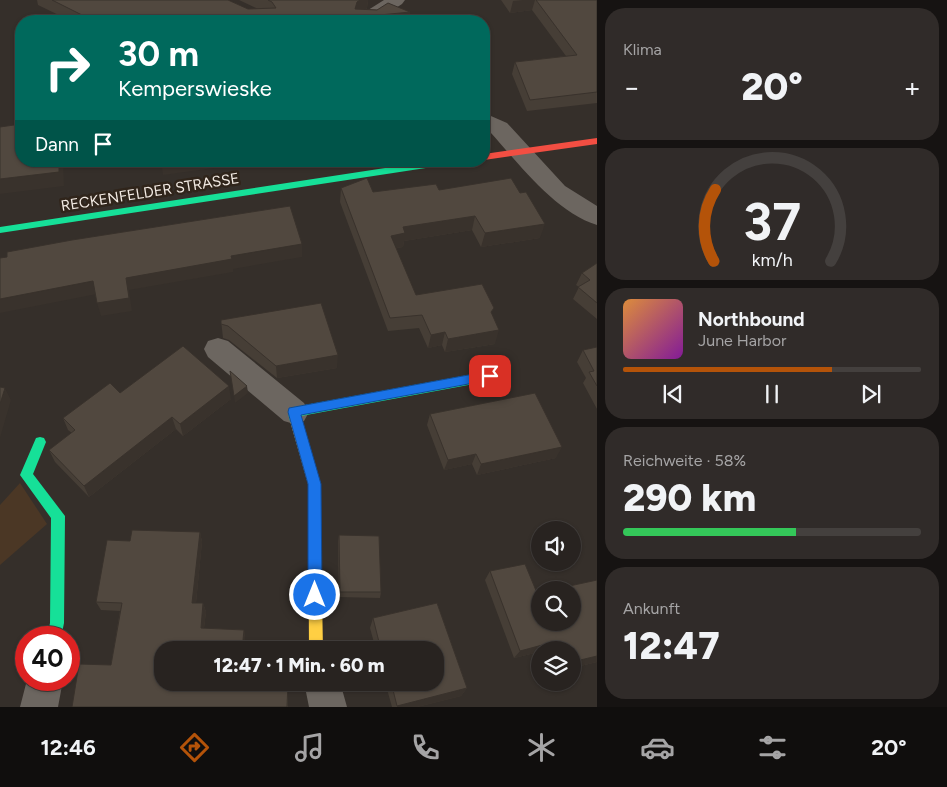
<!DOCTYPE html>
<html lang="de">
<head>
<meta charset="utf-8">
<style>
  body { margin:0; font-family:Figtree,sans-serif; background:#302b29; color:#f1f3f6; height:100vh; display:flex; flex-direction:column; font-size:19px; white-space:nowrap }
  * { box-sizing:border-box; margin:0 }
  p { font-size:16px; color:#a5a4a5 }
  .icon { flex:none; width:28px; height:28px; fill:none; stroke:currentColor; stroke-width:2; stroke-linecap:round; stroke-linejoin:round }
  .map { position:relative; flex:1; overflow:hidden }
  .panel { display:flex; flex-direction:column; gap:8px; padding:8px; background:#161312; width:350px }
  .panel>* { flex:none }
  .top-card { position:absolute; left:15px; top:15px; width:475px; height:152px; border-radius:20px; box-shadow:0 1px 4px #0004,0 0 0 1px #44403e; background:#00695c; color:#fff; overflow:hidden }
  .controls { position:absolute; left:531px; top:521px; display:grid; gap:10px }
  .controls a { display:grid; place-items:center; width:50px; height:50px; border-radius:50%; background:#282320; box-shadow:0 1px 4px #0004,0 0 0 1px #44403e; font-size:25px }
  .speed { position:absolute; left:15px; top:626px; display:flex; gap:10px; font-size:25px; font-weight:700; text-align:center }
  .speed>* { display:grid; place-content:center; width:65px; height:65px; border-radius:50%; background:#282320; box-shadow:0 1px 4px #0004,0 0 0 1px #44403e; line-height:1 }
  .speed .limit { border:8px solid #d22; background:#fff; color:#111 }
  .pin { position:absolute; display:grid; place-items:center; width:42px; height:42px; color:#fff; margin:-21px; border-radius:10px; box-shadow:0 2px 8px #0006 }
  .me { position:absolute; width:55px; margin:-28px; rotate:0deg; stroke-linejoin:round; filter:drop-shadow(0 0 4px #0008) }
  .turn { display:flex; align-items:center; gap:18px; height:105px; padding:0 20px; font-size:22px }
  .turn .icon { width:65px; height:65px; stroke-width:2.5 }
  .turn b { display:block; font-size:35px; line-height:42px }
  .then { display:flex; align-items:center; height:48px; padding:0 20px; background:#0003; gap:10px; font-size:19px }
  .big { font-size:38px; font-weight:800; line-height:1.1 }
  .panel .card { flex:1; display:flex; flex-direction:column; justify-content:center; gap:8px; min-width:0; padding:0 18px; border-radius:20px; background:#302b29 }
  .panel .dial { align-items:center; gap:0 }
  .dial svg { height:130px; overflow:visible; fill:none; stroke:#44403e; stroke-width:7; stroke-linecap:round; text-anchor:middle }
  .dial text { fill:#f1f3f6; stroke:none }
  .song { display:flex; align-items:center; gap:15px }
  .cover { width:60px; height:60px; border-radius:8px; background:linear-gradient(135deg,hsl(30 70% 55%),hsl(290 70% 35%)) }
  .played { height:5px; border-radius:2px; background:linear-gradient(90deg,#b45309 70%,#44403e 70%) }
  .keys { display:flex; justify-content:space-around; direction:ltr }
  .heat { display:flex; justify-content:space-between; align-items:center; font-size:28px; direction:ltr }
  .charge { height:8px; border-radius:4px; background:linear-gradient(90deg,#34c759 58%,#44403e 0) }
  .trip { position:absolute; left:154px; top:641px; width:290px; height:50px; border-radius:20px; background:#282320; box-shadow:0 1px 4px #0004,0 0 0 1px #44403e; font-weight:800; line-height:50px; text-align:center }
  .tab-bar { display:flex; height:80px; justify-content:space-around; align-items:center; background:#100e0d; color:#a5a4a5 }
  .tab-bar .icon { width:35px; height:35px }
  .tab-bar .on { color:#b45309 }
  .tab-bar b { font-size:22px; color:#f1f3f6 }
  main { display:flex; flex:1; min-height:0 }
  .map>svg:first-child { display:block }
  .green { fill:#4b3725 }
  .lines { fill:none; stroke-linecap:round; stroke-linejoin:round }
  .street { fill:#6c6660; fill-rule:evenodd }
  .fast { fill:#16e098; fill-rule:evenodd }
  .slow { fill:#ffcf43; fill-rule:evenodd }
  .jam { fill:#f24e42; fill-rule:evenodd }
  .wall { fill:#463e36 }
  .shaded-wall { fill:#39322c }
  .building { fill:#51483f; stroke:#39322c }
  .route { fill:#1a73e8; stroke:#114b97 }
  .labels { text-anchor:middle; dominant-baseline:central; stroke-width:5; stroke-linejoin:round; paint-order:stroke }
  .street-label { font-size:15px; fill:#f3ebe4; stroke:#30251b }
</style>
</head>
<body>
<main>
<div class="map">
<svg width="597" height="707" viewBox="0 0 597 707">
  <rect width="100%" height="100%" fill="#352f2a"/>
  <path class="green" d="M20,483L47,524L0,565V505Z"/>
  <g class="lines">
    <path class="street" d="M384,0H405L402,4L376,21H355L357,17Z
      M484,113L507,123L565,186L597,206V225C556,213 519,164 491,133L484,129Z
      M218,338L228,341L304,403L309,412L304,421L294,424L284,421L208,357L204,349L208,341Z
      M27,680H63L58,707H20Z
      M304,682H340L347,707H309Z"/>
    <path class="fast" d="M431,161H456L452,164L0,233V227Z
      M490,371L494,373L496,376L494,379L490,381L301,416L302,421L300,425L296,426L292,425C289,419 287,414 290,408L294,407Z
      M40,437L44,438L46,442L33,474L65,516L64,623L61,638H47L50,623L51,518L20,475L36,438Z"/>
    <path class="slow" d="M296,416L300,417L302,421L320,484L323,650H309L308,484L290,421L292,417Z"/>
    <path class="jam" d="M597,138V144L484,160V154Z"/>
  </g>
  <path class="wall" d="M37,0H228L248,9H258L239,0H368L367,8L366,9L410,12L409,21H71L38,5Z
    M501,0H597V103L527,111L512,74L515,62L566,56L532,10L510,13Z
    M341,188L373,192L439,190L520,193L540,238L481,247L472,230L404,241L403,247L396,248L416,295L492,314L495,344L445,352L442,345L428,348L419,328L388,331L340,202Z
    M597,263V319L573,299L579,287L576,285L582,273Z
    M221,320L337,368L277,378L229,340L223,338Z
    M597,347V409L583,383L586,378L577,362L583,350Z
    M120,393L231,399L183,436L176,429L89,497L55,462L49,450L72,433L68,430L63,418Z
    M430,414L556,458L477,475L472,464L444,470L427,425Z
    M200,532L202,542L196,603H203L206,612L204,628L244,630L245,638L244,650H162L288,682V707H72L111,665L120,611L101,610L96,602L130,541Z
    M339,535L381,592L380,598L339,597L338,541Z
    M490,571L537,593L597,662L572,668V650H540V654L539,652L514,658L485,580Z
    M437,603L467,688L461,696L417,707H392L385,682H435V650H376L370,628L373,618Z"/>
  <path class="shaded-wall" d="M360,0H368L367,8L356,15L355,9L357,2Z
    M523,0H535L532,10L510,13L513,1Z
    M410,12L409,21H379L380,15Z
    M59,161H63L64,186L0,194V179Z
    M161,161H265L163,175Z
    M475,216L472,230L404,241L403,247L389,249L391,236L403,227Z
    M545,224L540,238L481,247L485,233Z
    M302,244V257L233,269V272L129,290L132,311L101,316L97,303L126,278L231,256Z
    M93,281L97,294L0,313V299Z
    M499,330L495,344L445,352L448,339Z
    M445,332L442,345L428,348L431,335Z
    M338,355L337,368L277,378L276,366Z
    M229,386L231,399L183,436L180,424Z
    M247,386L248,393L235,403L234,396Z
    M5,388L11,400L0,438V404Z
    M172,417L176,429L89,497L84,486Z
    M562,447L556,458L477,475L481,464Z
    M476,454L472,464L444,470L448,460Z
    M200,532L202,542L195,612L192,603Z
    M203,603L206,612L203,636L201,628Z
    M244,630L245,638L244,650H242Z
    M546,644L540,650L539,652L514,658L520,651Z
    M597,656V662L572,668V662Z
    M467,688L461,696L417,707H397V706Z"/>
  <path class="building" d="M52,0H228L248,9L276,8L272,2L268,0H360L357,2L355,9L377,10L388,3L410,12L380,15L383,21H94Z
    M536,0H597V92L530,100L515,62L577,55Z
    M21,124V161H59V172L0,179V127Z
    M367,178L373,192L436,184L439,190L511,178L520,193L526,192L545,224L485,233L475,216L403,227L405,233L391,236L416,295L482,284L494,308L491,312L499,330L448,339L445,332L431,335L422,315L390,318L341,188Z
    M290,206L302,244L231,256L232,259L126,278L129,298L97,303L93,281L0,299V258L7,257V252L72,240Z
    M597,263V303L578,287L590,280L582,273Z
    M321,303L338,355L276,366L228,326L221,324V320Z
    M183,346L229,386L180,424L172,417L84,486L49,450L75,430L63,418L110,383L120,393Z
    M597,347V386L589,372L594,371L583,350Z
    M230,371L247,386L234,396Z
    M0,387L5,388L0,404Z
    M535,393L562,447L481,464L476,454L448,460L430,414Z
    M132,530L200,532L192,603H203L201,628L244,630L242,650H162V682H288L287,707H72L79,664L111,665L122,603L96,602L107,540L130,541Z
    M339,535L379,536L381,592H340Z
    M525,564L537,593L540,592V622H572V590H551L597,580V656L572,662V650H548L546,644L520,651L490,571Z
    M437,603L467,688L397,706L391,682H435V650H381L373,618Z"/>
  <path class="route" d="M490,371L494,372L496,376L494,379L490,380L301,415L321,484L322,595L320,600L315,602L310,600L308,595V484L288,412L289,408Z"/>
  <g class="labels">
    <g class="street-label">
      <text transform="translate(150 192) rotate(-9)">RECKENFELDER STRASSE</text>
    </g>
  </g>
</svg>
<div class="controls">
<a><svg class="icon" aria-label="sound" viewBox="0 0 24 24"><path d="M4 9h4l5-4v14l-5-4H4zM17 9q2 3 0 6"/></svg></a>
<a><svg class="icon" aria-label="search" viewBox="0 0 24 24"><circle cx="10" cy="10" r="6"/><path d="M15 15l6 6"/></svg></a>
<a><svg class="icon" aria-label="layers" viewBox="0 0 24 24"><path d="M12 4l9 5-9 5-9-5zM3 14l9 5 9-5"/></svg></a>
</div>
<div class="speed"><div class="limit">40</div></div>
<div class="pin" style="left:490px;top:376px;background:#d93025"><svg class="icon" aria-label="arrive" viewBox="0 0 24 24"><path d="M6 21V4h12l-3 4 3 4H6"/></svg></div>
<svg class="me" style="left:315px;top:595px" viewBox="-20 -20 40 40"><circle r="17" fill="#1a73e8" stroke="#fff" stroke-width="3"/><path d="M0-11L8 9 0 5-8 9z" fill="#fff"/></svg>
<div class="trip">12:47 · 1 Min. · 60 m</div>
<div class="top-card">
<div class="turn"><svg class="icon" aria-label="right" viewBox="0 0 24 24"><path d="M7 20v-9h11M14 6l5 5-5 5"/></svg><div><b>30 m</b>Kemperswieske</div></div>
<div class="then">Dann<svg class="icon" aria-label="arrive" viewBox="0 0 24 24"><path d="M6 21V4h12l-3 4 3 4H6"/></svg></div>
</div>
</div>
<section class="panel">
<div class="card"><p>Klima</p>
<div class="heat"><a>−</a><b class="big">20°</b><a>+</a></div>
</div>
<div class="card dial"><svg viewBox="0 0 100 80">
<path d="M14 69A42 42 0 1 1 86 69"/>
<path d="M14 69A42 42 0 0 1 15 25" stroke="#b45309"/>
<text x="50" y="56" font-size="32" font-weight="700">37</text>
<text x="50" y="72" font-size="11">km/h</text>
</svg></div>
<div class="card">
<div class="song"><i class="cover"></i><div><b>Northbound</b><p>June Harbor</p></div></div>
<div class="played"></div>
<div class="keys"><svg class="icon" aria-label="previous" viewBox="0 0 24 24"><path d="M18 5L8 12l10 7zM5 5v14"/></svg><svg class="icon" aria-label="pause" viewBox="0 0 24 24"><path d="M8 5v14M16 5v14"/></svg><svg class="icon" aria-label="next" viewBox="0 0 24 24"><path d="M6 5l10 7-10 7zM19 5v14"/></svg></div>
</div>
<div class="card"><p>Reichweite · 58%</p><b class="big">290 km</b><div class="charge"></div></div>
<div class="card"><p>Ankunft</p><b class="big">12:47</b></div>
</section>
</main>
<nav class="tab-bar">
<b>12:46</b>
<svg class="icon on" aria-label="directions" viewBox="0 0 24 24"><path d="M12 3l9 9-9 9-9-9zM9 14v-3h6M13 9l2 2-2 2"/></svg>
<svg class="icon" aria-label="music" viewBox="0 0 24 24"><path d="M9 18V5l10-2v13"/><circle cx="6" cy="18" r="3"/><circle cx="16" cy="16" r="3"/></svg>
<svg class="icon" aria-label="phone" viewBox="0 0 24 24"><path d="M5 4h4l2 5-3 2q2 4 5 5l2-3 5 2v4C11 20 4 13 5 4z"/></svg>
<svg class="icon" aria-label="climate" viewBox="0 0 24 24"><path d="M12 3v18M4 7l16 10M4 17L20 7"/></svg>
<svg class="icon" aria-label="car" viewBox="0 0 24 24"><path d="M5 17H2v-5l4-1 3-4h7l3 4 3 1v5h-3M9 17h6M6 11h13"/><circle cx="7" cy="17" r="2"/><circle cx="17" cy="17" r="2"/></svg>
<svg class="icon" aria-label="filters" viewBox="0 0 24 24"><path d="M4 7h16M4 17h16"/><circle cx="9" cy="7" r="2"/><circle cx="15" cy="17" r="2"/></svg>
<b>20°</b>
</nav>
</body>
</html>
